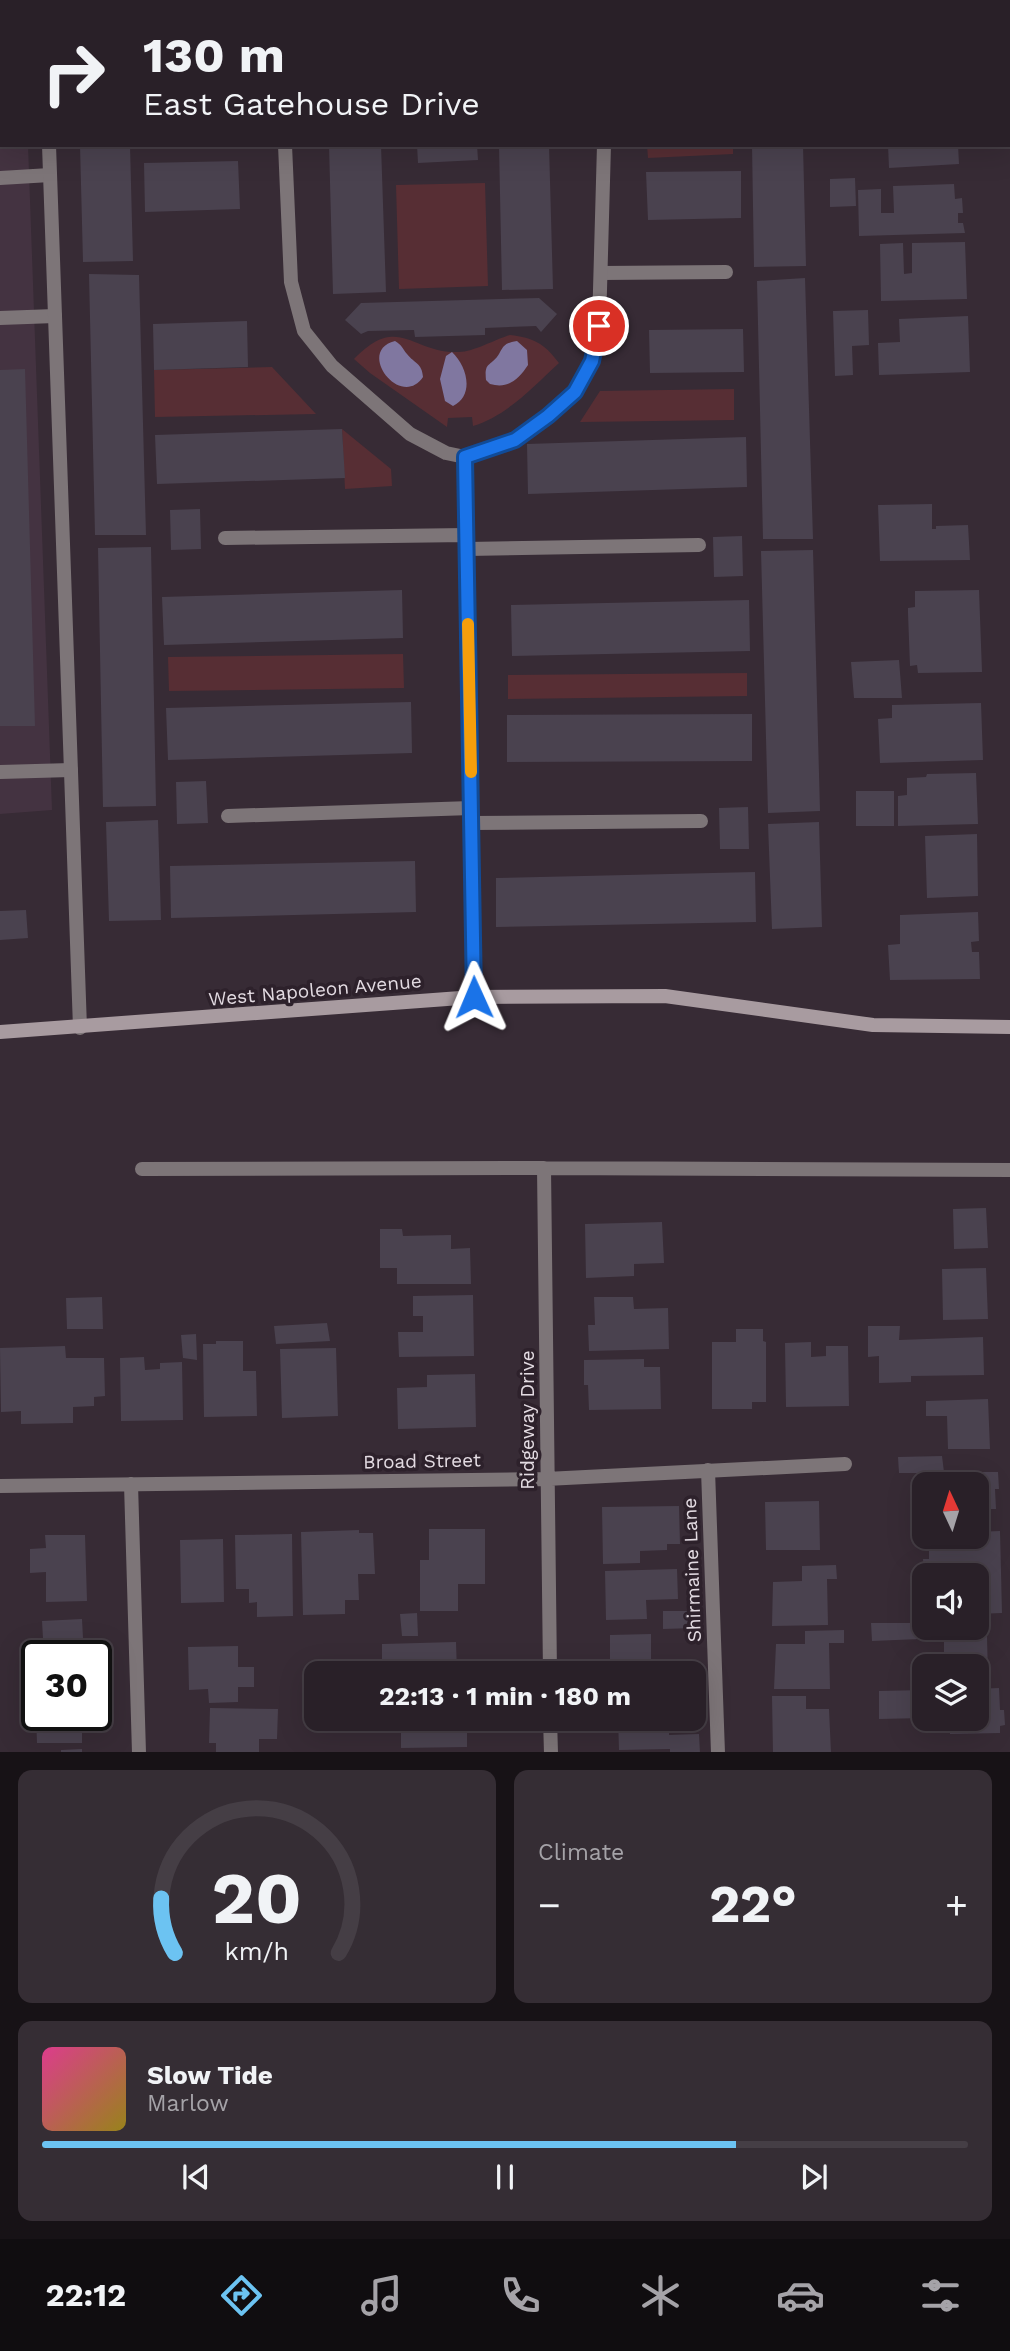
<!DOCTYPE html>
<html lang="en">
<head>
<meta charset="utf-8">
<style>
  body { margin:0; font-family:"Work Sans",sans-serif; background:#352d34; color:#f1f3f6; height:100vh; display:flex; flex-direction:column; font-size:26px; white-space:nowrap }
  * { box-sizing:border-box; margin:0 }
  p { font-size:23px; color:#a5a3a8 }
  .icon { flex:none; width:38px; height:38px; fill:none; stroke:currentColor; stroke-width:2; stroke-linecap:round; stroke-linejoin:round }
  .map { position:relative; height:1752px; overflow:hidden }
  .details { display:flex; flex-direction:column; gap:18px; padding:18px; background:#171216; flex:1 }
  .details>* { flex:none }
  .hud { position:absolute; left:0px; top:0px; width:1012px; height:147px; box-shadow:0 7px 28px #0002,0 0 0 2px #453e45; background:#292028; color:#f1f3f6; overflow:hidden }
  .needle { width:46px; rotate:356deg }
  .fabs { position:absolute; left:912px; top:1472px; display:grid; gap:14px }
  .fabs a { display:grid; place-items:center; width:77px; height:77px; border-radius:14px; background:#292028; box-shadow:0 7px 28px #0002,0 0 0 2px #453e45; font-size:35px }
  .speed { position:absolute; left:21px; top:1640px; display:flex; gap:14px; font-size:35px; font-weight:700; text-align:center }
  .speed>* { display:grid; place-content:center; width:91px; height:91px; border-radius:50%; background:#292028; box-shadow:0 7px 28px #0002,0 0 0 2px #453e45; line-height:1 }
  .speed .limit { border:4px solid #111; border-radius:10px; background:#fff; color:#111 }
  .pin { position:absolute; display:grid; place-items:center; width:60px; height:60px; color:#fff; margin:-30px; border:4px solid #fff; border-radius:50%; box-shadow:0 2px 7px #0007 }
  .me { position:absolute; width:77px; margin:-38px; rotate:359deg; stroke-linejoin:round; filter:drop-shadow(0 0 5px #0008) }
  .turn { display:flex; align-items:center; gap:24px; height:147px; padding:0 28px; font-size:32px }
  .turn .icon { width:91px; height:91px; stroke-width:2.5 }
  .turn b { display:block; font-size:49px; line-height:60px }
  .big { font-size:52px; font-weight:700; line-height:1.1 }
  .details .tile { flex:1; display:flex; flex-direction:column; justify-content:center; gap:10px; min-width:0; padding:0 24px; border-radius:14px; background:#352d34 }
  .details .dial { align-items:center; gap:0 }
  .dial svg { height:182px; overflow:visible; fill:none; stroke:#453e45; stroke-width:7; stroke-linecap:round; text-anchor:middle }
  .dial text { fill:#f1f3f6; stroke:none }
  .song { display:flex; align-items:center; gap:21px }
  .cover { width:84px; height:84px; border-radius:10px; background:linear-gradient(135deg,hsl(330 70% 55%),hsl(50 70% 35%)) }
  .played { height:7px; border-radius:4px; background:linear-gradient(90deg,#6cc3f2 75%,#453e45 75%) }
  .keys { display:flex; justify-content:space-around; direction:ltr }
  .heat { display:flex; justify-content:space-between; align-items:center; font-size:38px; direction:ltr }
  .details .tiles { flex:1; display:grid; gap:18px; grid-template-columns:1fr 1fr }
  .tile:last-child { grid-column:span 2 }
  .trip { position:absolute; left:304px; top:1661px; width:402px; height:70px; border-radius:14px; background:#292028; box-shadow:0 7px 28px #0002,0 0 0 2px #453e45; font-weight:700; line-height:70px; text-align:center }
  .menu { display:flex; height:112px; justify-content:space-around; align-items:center; background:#100d10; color:#a5a3a8 }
  .menu .icon { width:49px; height:49px }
  .menu .active { color:#6cc3f2 }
  .menu b { font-size:32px; color:#f1f3f6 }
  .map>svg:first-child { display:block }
  .built { fill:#443341 }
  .green { fill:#572e34 }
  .water { fill:#8077a0 }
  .building { fill:#4a424f }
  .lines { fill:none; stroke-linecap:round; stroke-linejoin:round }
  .lane { stroke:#7d7578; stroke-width:14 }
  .street { stroke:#7d7578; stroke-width:14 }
  .secondary { stroke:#a89ba0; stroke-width:14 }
  .route-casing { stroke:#114b97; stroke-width:18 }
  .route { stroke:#1a73e8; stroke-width:12 }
  .slow { stroke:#f59e0b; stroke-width:12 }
  .labels { text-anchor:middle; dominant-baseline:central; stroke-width:7; stroke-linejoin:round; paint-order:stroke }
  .street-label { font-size:19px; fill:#e3dbe2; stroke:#2d212b }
</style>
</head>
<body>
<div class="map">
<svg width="1010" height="1753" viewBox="0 0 1010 1753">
  <rect width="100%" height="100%" fill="#372b35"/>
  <path class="built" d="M0,0H23L2,2V145H28L52,810L0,814Z"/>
  <path class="green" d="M647,145H733V154L648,158Z
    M485,183L488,286L399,289L396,185Z
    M510,335C534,338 544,343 559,363C533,387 508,415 473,426L472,417L448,418L447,427L370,373L354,359C399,312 412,354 459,352C473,352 496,339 510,335Z
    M272,367L316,414L155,417L154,370Z
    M734,389V420L580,422L600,391Z
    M342,429L391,469L392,486L345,489Z
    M403,654L404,688L169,691L168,657Z
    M747,673V696L508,699V675Z"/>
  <path class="water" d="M395,341C402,345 402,348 407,354C415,364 422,363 423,377C401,410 355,351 395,341Z
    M517,341L527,350L528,365C518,380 508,389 490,384L486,380C484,361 491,367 499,354C504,345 505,343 517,341Z
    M452,352C467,366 475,395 453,406L445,401L440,379L446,356Z"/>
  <path class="building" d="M80,145H130L133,261L83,262Z
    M329,145H381L386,292L333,294Z
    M417,145H477L478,160L418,163Z
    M499,145H549L553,289L502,290Z
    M752,145H803L806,266L754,267Z
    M888,145H958L959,164L889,168Z
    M238,161L240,209L145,212L144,163Z
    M741,171V218L648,220L646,172Z
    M855,178L856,206L830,207V179Z
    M954,184L955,199L962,198L963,213H958V223H963L965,233L859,236L858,190L881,189V213H894L893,186Z
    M965,242L967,299L881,301L880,244L903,243L904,274L912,273V243Z
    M89,274L139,275L146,535H95Z
    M805,278L813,539H763L757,281Z
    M539,298L557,314L541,332L536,326L485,328V335L415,337L414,330L368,331L361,334L345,320L361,303Z
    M868,310L869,345L852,346L853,375L835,376L833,311Z
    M968,316L970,372L879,375L878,343L900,342L899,319Z
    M247,321L248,367L154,370L153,324Z
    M743,329L744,372L650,373L649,330Z
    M25,369L35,726H0V370Z
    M342,429L345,478L157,484L155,435Z
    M746,437L747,487L528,494L527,444Z
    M932,504V529H936V526L968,525L970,560L880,561L878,505Z
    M200,509L201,549L171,550L170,510Z
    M742,536L743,576L714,577L713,537Z
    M151,547L156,806L103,807L98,548Z
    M813,550L820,811L768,813L761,551Z
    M402,590L403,638L164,645L162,597Z
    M979,590L982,672L918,673L917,665L910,666L908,613V608L915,607V591Z
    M749,600L750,651L512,656L511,605Z
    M899,660L902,698H854L851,662Z
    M411,702L412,753L168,760L166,708Z
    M981,703L983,760L880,763L878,719L892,718V705Z
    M752,714V761L507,762V715Z
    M976,773L978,824L898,826V796L907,795V778L926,777L927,774Z
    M206,781L208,823L177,824L176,782Z
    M856,791H894V826H856Z
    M748,807L749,849H720L719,808Z
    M158,820L161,920L109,921L106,822Z
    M819,822L822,927L772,929L768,824Z
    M977,834L978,896L927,898L925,836Z
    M415,861L416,912L171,918L170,866Z
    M755,872L756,922L496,927V878Z
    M26,910L28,938L0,940V911Z
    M978,912L979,941L971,942L972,952H979L980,979L890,980L888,945L900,944V915Z
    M986,1208L988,1248L954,1249L953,1209Z
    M662,1222L664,1263L634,1264V1276L586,1278L585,1224Z
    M380,1229H402L403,1236L451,1235V1249L470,1248L471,1284H397V1268H380Z
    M986,1268L988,1319L943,1320L942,1269Z
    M473,1295L474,1356L399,1357L398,1332H423V1316H413V1296Z
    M102,1297L103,1329H67L66,1298Z
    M594,1297H633L634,1309L668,1308L669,1349L589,1351L588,1325H595Z
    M327,1323L330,1341L276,1344L274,1326Z
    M868,1326H900L899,1340L983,1337L984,1375L911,1376V1382L879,1383V1356L868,1357Z
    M736,1329H763V1341L766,1342V1402H752V1409H712V1342H736Z
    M196,1334L197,1360L183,1358L181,1335Z
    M216,1341H243V1371H256L257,1416L204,1417L203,1344H216Z
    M811,1342V1357L826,1356V1346H848L849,1406L786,1407L785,1343Z
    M65,1346L66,1358H104L105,1396L94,1397V1406L73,1407V1423L21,1424V1411L1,1412L0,1348Z
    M336,1348L338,1416L282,1418L280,1349Z
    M144,1357L145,1370L160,1369V1363L182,1362L183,1420L121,1421L120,1358Z
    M644,1359V1367H660L661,1409L589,1410L588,1385H584V1360Z
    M475,1374L476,1427L398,1429L397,1388L427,1387V1375Z
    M988,1399L990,1449H948L947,1416H926V1401Z
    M942,1456L944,1472H998L999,1489H995L996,1509H976V1484H924L923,1473H899L898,1457Z
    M819,1501L820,1550H766L765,1502Z
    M679,1506L680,1544H667V1550L640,1551V1563L603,1564L602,1507Z
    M429,1529H485V1584H458V1611H420V1560H429Z
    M359,1530V1533H373L375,1574H358L359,1600H345V1614L303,1615L301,1532Z
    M1000,1531L1002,1613L976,1614V1575H924L923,1559H929V1536H976V1532Z
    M292,1534L293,1616L257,1617V1602L249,1603V1589H236L235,1535Z
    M45,1535H85L87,1601L46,1602V1572L30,1573V1549L46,1548Z
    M223,1539L224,1602L181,1603L180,1540Z
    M836,1565L837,1579H827L828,1625L772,1626L773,1582L802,1581V1566Z
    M677,1569L678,1599L646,1600L647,1619L606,1620L605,1571Z
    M916,1585H924V1616H917Z
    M663,1611H695V1628L663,1629Z
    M417,1613L418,1636H402L400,1614Z
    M82,1619L83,1638H74L75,1656H44L42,1621Z
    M871,1623H924V1628H970L971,1637L987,1636L988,1676L976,1677V1666H944V1638L872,1641Z
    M844,1630V1643H829L830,1689H774L776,1644H805V1631Z
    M651,1634V1660H665V1673H602V1659H610V1635Z
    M456,1642L457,1673H382V1644Z
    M238,1646V1667H254V1687H238V1702L209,1703L208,1689L189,1690L188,1647Z
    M999,1688L1000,1710H1004L1005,1725L1000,1726V1733L950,1734V1718H976V1689Z
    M924,1690V1718L879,1719V1691Z
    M31,1692H37V1715H82V1743H37L36,1715L31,1714Z
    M772,1696H806V1709H829L831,1753H773Z
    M210,1708L278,1709L277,1739H259V1753H216V1743H209Z
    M401,1718H467V1747L401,1748Z
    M618,1718H659V1728L669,1727V1735L699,1734L700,1753H670V1749L619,1750Z
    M82,1749V1753H61V1750Z"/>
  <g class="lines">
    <path class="lane" d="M649,2L687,1
      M0,178L50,175
      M601,273L726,272
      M0,318L55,316
      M225,538L467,535
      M467,549L699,545
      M0,772L71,770
      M228,816L471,808
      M471,823L701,821"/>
    <path class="street" d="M44,0V2
      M280,0V2
      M1009,0V2
      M607,2V0
      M1010,35V46
      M49,145L80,1028
      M285,145L291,282L304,331L332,366L410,434L446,453L465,457L515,440L548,416L575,392L592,361L599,326L604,145
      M465,457L474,997
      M544,1168L550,1673
      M142,1169L544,1168L1010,1170
      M708,1470L718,1753
      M131,1484L139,1753
      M0,1486L546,1479L845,1464
      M550,1718L551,1753"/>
    <path class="secondary" d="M0,1032L474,997L665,996L873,1025L1010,1027"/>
  </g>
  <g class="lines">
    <g class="route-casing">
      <path id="route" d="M474,997L465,457L515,440L548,416L575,392L592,361L599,326"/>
    </g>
    <use href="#route" class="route"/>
    <path class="slow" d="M468,624L471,772"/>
  </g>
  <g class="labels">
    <g class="street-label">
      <text transform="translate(315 990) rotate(-5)">West Napoleon Avenue</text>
      <text transform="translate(527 1420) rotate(-90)">Ridgeway Drive</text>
      <text transform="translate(422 1461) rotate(-1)">Broad Street</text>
      <text transform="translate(692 1570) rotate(-92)">Shirmaine Lane</text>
    </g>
  </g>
</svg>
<div class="fabs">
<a><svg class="needle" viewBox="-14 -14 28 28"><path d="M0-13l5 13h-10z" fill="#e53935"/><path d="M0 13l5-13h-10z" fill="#a5a3a8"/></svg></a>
<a><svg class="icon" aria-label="sound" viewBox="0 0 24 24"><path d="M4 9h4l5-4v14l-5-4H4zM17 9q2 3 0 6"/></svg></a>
<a><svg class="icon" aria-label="layers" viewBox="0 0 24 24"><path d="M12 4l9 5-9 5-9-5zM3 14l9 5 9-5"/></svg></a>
</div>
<div class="speed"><div class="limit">30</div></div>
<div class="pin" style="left:599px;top:326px;background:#d93025"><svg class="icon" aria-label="arrive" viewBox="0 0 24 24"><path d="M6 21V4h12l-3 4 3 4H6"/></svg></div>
<svg class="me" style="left:474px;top:997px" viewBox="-20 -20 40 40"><path d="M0-17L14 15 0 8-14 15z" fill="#1a73e8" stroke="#fff" stroke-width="4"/></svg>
<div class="trip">22:13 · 1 min · 180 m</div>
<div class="hud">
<div class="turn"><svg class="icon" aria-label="right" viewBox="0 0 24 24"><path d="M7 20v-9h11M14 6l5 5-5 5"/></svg><div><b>130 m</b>East Gatehouse Drive</div></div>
</div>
</div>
<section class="details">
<div class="tiles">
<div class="tile dial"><svg viewBox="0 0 100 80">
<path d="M14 69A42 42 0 1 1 86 69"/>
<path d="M14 69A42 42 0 0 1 8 45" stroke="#6cc3f2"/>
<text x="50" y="56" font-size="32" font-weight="700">20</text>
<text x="50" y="72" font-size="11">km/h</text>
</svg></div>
<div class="tile"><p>Climate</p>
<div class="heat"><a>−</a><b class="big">22°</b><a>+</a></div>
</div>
<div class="tile">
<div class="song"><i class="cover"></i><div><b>Slow Tide</b><p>Marlow</p></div></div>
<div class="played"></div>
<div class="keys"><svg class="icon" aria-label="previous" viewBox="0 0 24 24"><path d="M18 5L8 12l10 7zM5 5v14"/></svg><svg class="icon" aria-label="pause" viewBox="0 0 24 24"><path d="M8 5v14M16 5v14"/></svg><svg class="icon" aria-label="next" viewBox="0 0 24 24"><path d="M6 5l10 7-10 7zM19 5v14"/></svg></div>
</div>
</div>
</section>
<nav class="menu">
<b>22:12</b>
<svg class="icon active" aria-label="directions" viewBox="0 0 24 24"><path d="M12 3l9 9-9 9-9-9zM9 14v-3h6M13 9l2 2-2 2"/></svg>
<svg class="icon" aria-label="music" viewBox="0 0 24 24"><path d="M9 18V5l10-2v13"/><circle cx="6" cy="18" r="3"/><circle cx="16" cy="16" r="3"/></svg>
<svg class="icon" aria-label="phone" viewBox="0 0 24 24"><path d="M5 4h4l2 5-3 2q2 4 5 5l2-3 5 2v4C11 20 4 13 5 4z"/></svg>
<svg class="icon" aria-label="climate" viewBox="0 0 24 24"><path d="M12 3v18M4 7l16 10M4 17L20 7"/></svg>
<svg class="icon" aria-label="car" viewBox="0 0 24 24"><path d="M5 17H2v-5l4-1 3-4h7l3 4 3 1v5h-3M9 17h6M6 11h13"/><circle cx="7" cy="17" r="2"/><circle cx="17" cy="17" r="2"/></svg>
<svg class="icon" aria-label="filters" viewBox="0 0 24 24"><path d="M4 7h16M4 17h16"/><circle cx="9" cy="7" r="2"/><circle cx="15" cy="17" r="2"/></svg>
</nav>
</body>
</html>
